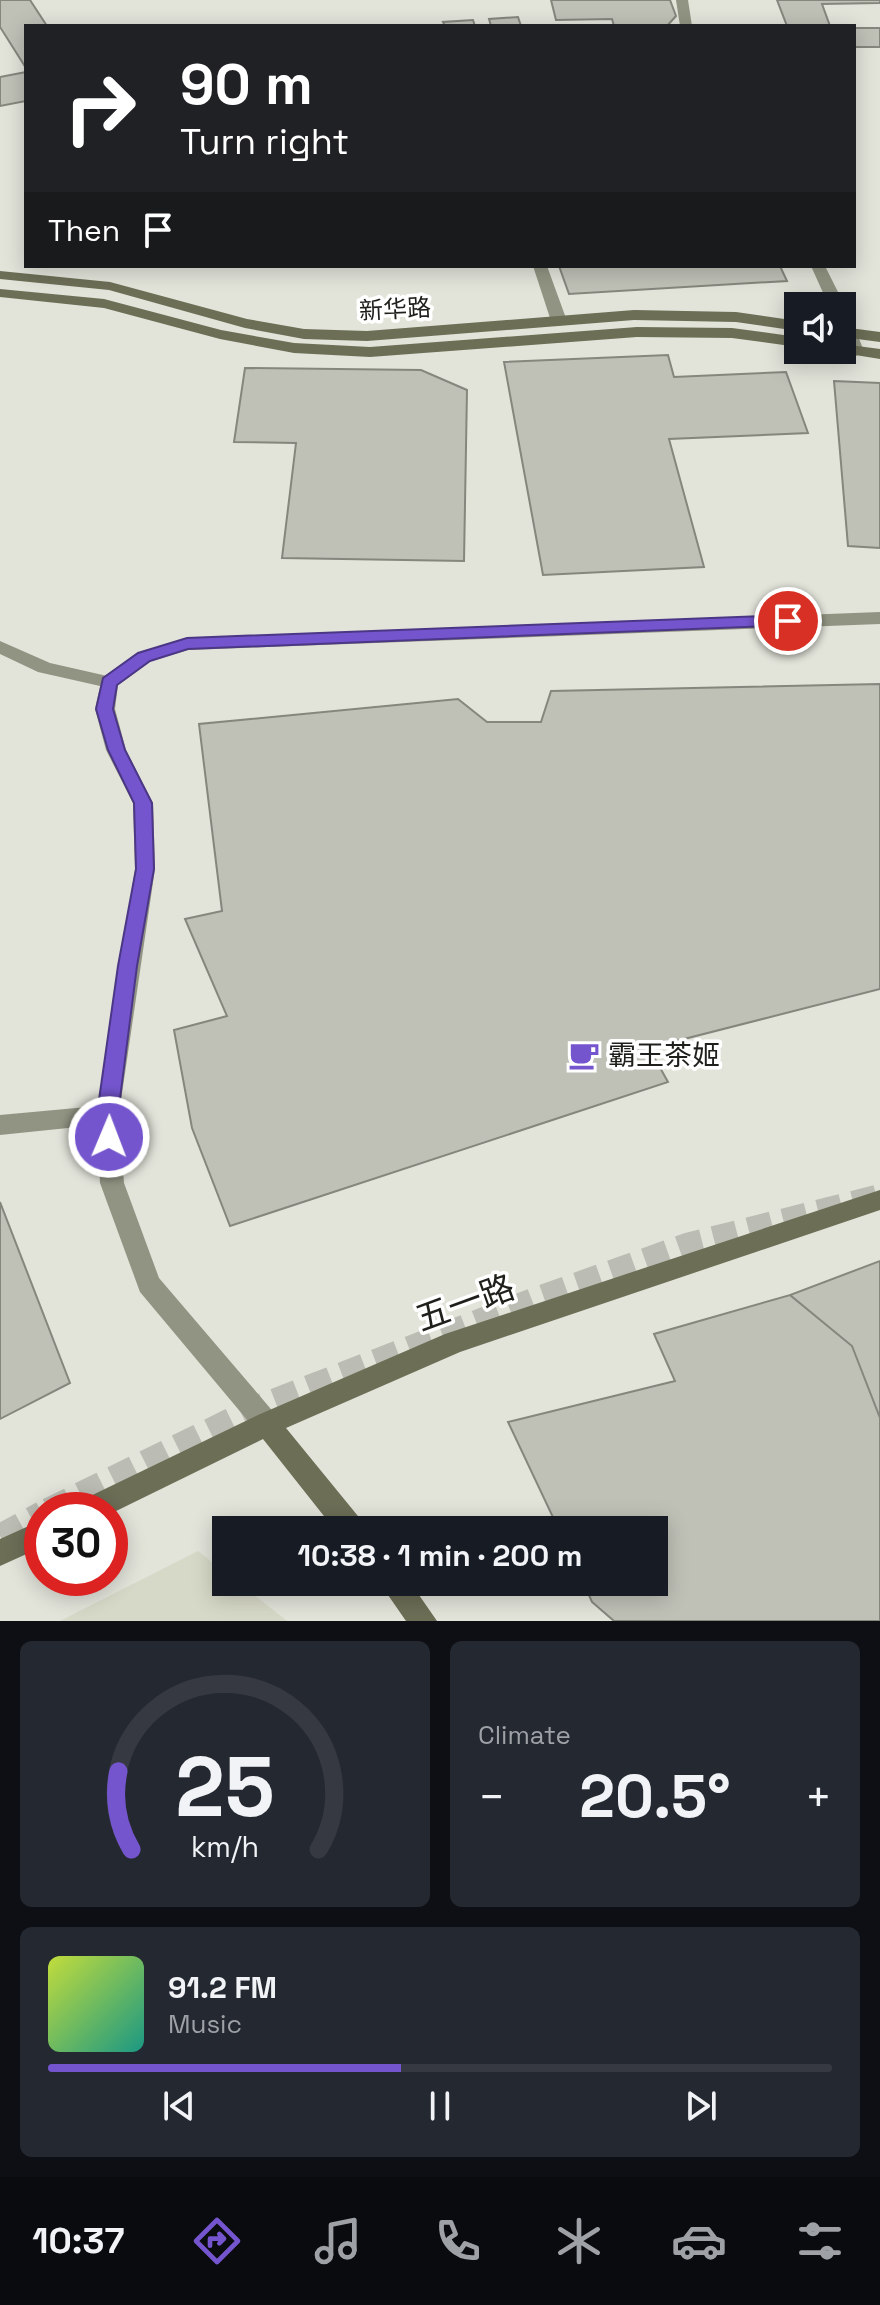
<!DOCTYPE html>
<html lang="en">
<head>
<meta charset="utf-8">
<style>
  body { margin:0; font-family:"Space Grotesk","Noto Sans SC",sans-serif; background:#242831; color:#f1f3f6; height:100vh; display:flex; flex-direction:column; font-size:30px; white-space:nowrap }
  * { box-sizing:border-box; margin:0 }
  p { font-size:26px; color:#9ea1a6 }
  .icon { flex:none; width:44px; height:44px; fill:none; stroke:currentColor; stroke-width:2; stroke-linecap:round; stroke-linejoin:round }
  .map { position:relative; height:1621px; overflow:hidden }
  .side { display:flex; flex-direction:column; gap:20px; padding:20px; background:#0d0f14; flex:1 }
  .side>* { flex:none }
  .banner { position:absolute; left:24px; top:24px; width:832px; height:244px; border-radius:0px; box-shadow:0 4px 20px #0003; background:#202124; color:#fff; overflow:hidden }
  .tools { position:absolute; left:784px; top:292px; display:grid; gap:16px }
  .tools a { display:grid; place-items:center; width:72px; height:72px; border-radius:0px; background:#171b24; box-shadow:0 4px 20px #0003; font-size:40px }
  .speed { position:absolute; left:24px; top:1492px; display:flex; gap:16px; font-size:40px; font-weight:700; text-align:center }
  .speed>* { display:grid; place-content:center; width:104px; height:104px; border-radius:50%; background:#171b24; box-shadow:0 4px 20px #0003; line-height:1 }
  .speed .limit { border:12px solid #d22; background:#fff; color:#111 }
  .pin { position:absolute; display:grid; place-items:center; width:68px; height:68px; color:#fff; margin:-34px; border:4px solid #fff; border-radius:50%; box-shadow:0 2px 8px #0007 }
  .me { position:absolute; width:88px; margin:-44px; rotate:1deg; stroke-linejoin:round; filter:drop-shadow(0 0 6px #0008) }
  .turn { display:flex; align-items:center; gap:28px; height:168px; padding:0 24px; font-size:36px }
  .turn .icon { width:104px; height:104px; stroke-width:2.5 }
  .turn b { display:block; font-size:56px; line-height:68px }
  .then { display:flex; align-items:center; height:76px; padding:0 24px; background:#0003; gap:16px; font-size:30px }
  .big { font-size:60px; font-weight:800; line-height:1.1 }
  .side .card { flex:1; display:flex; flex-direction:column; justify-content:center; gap:12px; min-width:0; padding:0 28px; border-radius:12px; background:#242831 }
  .side .dial { align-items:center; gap:0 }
  .dial svg { height:208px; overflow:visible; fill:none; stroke:#363941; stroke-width:7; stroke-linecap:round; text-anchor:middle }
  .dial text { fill:#f1f3f6; stroke:none }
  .song { display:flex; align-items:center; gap:24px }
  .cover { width:96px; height:96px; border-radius:12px; background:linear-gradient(135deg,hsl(70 70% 55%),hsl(170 70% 35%)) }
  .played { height:8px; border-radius:4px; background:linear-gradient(90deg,#7455ce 45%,#363941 45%) }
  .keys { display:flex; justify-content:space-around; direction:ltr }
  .heat { display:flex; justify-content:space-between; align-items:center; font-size:44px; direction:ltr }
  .side .tiles { flex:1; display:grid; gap:20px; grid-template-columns:1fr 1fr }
  .card:last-child { grid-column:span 2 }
  .trip { position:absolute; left:212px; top:1516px; width:456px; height:80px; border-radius:0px; background:#171b24; box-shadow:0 4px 20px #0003; font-weight:800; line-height:80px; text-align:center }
  .tabs { display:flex; height:128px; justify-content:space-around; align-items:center; background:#090b0e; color:#9ea1a6 }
  .tabs .icon { width:56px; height:56px }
  .tabs .selected { color:#7455ce }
  .tabs b { font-size:36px; color:#f1f3f6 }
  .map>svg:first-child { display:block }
  .built { fill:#d7d9c8 }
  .building { fill:#bfc0b6; stroke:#85867d; stroke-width:2 }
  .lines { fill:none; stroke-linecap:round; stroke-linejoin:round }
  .secondary-tunnel { stroke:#bbbcb3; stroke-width:24; stroke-dasharray:24 12; stroke-linecap:butt }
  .lane { fill:#929483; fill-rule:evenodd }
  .street { fill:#929483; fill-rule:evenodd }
  .secondary { fill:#6c6e56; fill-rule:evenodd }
  .route { fill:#7455ce; stroke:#4b3786; stroke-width:2 }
  .labels { text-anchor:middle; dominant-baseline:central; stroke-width:7; stroke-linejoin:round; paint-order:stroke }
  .far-street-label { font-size:24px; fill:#1f201c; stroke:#fff }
  .poi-label { font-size:28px; fill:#1f201c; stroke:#fff; text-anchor:start }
  .near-street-label { font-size:34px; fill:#1f201c; stroke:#fff }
</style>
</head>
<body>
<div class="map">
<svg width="880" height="1621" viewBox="0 0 880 1621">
  <rect width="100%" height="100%" fill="#e2e3d9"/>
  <path class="built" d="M198,1551L226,1573V1582H238L287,1621H60Z"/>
  <path class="building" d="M0,0H30L47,26H26V68L0,27Z
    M551,0H670L676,16L667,26H614L612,19L556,20Z
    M777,0H880V3L822,4L830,26H787Z
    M518,17L521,26H491L489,19Z
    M473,20L475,26H445L443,22Z
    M854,28H880V47H854Z
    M26,72V101L0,106V77Z
    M559,266H780L787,281L569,294Z
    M668,355L674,377L786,372L808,433L669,439L704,567L543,575L504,362Z
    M245,368L421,370L467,390L464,561L282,558L296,443L234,442Z
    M834,381L880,383V548L848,546Z
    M880,684V989L649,1048L668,1082L230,1226L192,1128L174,1030L227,1016L185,919L222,911L199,724L458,699L487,722H541L551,691Z
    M0,1202L70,1383L0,1419Z
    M880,1261V1418L852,1346L790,1295Z
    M790,1295L852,1346L880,1418V1621H614L592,1602L583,1582H654V1530H559L508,1422L675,1381L654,1334Z"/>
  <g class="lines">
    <path class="secondary-tunnel" d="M48,1510L255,1408L533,1300L687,1245L880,1196
      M0,1536L42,1513"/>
    <path class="lane" d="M676,0H688L692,26H680Z
      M533,266H547L567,321L564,324L559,326L551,321Z
      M811,266H825L845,306L842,309V306H829Z
      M842,312L850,317L864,351L861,354L856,356C840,349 842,328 842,312Z
      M0,641L50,663L116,678L118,682L109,688L38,672L0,654Z"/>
    <path class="street" d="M880,612V624L188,650L151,661L118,685L115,709L126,750L153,803L155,869L119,1114L124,1183L159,1278L276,1415L280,1424L276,1433L267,1436L258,1433L140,1292L100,1183L97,1125L0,1135V1115L98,1106L135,869L133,803L106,750L95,709L102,678L137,653L187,638Z"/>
    <path class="secondary" d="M0,271L110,282L247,319L304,329L367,331L634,310L736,312L798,321V331L736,322L634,320L367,341L304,339L245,328L109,290L0,279Z
      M0,289L104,299L221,330L294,343L370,347L637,327L732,328L798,337V347L732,338L637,337L370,357L294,353L220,339L104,308L0,297Z
      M842,327L880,332V342L842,337Z
      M842,344L880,349V359L837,352L835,350H842Z
      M880,1190V1210L460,1352L286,1428L362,1521L366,1530H335L263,1439L110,1514V1510H76L80,1501L258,1415L445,1334Z
      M42,1520V1547L0,1566V1539Z
      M379,1582H410L437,1621H406Z"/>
  </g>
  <path class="route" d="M788,615L794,617L796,621L794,625L188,649L150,661L117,685L113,709L125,750L152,803L154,869L137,966L118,1114L120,1137L116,1143L109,1146L102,1143L97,1114L118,966L136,869L134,803L108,750L96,709L103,678L138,653L187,638Z"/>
  <defs>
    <g id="cafe-bare" transform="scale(2.4)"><path d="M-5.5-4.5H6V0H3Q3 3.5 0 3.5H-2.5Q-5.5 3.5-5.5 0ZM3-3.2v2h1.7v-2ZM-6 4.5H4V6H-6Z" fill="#7455ce" stroke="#fff" stroke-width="2.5" paint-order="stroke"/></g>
  </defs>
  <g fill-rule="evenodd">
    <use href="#cafe-bare" x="584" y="1055"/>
  </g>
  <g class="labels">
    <g class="far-street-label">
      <text transform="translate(395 309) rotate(-3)">新华路</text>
    </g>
    <g class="poi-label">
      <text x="608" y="1055">霸王茶姬</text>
    </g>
    <g class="near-street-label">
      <text transform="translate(465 1303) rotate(-20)">五一路</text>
    </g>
  </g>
</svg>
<div class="tools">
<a><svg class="icon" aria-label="sound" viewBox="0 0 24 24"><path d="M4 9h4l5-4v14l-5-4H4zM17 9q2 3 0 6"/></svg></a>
</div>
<div class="speed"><div class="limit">30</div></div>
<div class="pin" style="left:788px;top:621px;background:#d93025"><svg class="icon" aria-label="arrive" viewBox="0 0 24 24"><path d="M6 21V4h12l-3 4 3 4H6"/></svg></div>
<svg class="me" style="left:109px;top:1137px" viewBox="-20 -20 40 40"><circle r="17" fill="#7455ce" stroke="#fff" stroke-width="3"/><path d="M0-11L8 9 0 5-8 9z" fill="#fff"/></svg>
<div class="trip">10:38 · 1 min · 200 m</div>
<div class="banner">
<div class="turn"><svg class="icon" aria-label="right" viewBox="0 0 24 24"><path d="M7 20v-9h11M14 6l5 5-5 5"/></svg><div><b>90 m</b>Turn right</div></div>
<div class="then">Then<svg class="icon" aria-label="arrive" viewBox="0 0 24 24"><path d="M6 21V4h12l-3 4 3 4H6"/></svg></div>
</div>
</div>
<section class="side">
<div class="tiles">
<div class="card dial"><svg viewBox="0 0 100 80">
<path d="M14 69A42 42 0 1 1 86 69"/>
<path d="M14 69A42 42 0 0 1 9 39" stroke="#7455ce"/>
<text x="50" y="56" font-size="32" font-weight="700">25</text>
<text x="50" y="72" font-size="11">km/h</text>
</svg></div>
<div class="card"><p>Climate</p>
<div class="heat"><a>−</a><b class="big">20.5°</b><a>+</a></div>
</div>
<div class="card">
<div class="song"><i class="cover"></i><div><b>91.2 FM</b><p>Music</p></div></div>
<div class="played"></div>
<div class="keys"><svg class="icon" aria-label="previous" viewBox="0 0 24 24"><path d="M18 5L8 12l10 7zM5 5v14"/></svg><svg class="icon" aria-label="pause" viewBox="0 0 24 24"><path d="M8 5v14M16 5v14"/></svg><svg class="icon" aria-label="next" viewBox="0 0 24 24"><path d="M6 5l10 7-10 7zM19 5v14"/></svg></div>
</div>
</div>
</section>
<nav class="tabs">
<b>10:37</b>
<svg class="icon selected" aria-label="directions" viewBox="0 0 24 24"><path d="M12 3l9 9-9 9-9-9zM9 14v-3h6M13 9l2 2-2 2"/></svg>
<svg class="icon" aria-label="music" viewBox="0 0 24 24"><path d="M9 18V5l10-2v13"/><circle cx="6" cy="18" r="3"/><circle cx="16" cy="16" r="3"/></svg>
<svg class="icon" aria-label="phone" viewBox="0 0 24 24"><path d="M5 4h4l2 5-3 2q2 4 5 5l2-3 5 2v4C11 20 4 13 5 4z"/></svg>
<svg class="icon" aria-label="climate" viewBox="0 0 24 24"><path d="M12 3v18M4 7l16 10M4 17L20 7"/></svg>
<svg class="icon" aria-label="car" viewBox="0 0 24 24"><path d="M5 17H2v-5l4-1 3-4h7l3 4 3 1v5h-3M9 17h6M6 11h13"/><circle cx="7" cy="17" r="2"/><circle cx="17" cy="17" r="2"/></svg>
<svg class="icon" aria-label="filters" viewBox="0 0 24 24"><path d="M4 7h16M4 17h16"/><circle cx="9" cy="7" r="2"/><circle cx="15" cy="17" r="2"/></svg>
</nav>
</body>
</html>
